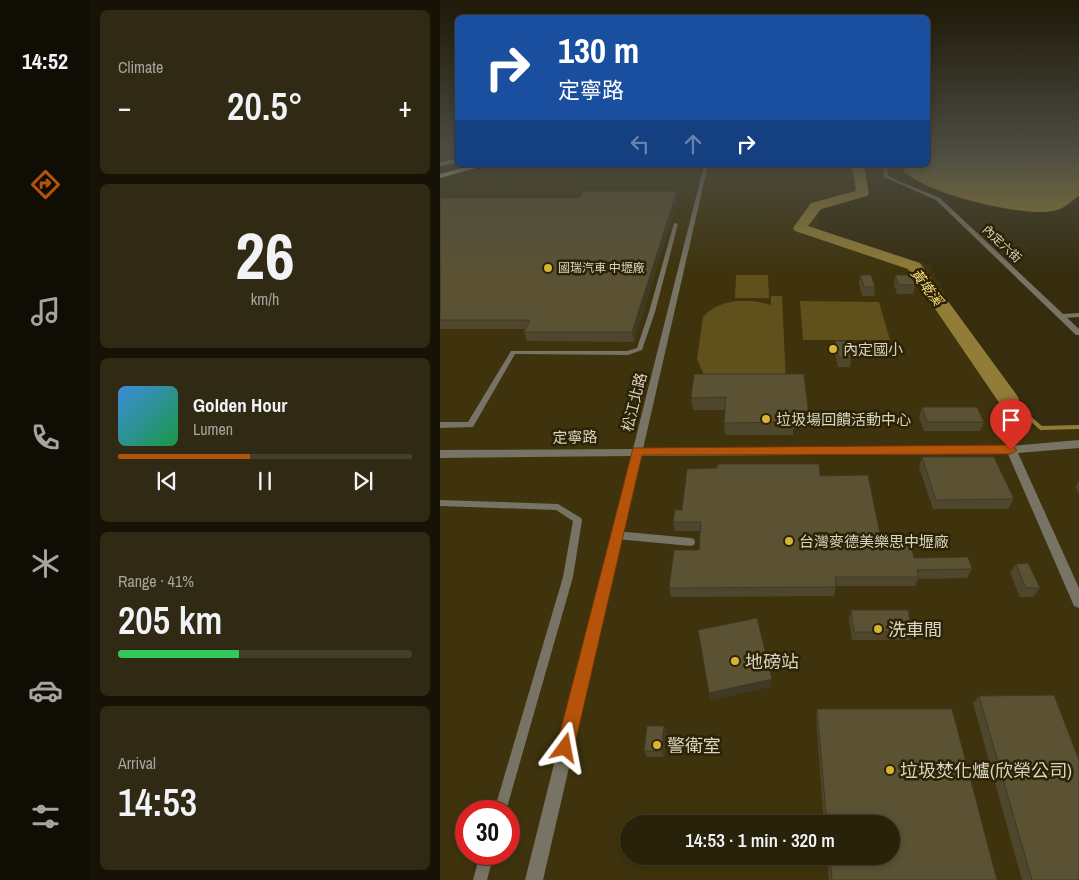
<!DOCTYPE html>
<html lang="en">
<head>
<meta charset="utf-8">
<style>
  body { margin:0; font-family:"Archivo Narrow","Noto Sans TC",sans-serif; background:#302a14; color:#f1f3f6; height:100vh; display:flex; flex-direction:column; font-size:19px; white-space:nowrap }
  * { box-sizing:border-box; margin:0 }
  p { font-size:16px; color:#a5a49d }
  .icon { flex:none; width:28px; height:28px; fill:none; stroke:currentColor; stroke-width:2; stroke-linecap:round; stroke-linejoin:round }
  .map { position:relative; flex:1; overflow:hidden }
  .panel { display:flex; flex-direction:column; gap:10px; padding:10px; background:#161306; width:350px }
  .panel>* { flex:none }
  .banner { position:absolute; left:15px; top:15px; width:475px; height:152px; border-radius:8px; box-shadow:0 2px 8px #0003,0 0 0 1px #443f2c; background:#1a4fa0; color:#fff; overflow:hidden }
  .speed { position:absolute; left:15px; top:800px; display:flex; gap:10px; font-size:25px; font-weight:700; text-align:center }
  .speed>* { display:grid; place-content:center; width:65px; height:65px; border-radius:50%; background:#28220b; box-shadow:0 2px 8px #0003,0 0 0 1px #443f2c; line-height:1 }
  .speed .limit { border:8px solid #d22; background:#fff; color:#111 }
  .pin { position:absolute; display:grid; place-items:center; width:42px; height:42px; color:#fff; margin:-51px -21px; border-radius:50% 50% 50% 0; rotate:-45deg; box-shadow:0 0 5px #0007 }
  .pin .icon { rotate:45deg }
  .me { position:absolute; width:55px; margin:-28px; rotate:13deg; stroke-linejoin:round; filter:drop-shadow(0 0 4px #0008) }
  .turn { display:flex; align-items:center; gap:18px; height:105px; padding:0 20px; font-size:22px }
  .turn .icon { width:65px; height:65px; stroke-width:2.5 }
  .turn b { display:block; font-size:35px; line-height:42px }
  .lanes { display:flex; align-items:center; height:48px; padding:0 20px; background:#0003; justify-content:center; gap:25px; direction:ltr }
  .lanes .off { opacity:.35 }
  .big { font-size:38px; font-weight:600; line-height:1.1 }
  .panel .tile { flex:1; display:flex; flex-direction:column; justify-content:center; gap:8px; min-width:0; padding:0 18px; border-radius:8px; background:#302a14 }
  .panel .dial { align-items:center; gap:0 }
  .dial b { font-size:65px; line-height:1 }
  .song { display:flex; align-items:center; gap:15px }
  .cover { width:60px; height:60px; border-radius:8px; background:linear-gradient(135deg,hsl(210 70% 55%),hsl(140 70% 35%)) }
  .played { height:5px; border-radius:2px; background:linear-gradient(90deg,#b45309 45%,#443f2c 45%) }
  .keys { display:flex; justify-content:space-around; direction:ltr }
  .heat { display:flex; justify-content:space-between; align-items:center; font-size:28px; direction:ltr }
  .charge { height:8px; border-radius:4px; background:linear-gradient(90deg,#34c759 41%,#443f2c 0) }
  .trip { position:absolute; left:180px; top:815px; width:280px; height:50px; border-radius:25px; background:#28220b; box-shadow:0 2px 8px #0003,0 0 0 1px #443f2c; font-weight:600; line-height:50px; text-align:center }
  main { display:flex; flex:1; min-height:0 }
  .menu { display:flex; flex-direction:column; width:90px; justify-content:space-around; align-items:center; background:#100e04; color:#a5a49d }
  .menu .icon { width:35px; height:35px }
  .menu .current { color:#b45309 }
  .menu b { font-size:22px; color:#f1f3f6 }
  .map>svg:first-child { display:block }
  .built { fill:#3e330c; fill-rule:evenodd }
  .green { fill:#5f501c }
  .water { fill:#917d38 }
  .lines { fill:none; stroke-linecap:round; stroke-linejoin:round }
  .stream { stroke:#917d38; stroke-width:4 }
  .river { fill:#917d38; fill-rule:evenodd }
  .service { fill:#777365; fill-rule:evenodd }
  .minor { fill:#777365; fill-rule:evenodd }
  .motorway { fill:#ded3b1; fill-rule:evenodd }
  .wall { fill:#4e472d }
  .shaded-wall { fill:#403924 }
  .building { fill:#5b5234; stroke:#403924 }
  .route { fill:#b45309; stroke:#753606 }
  .poi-dot { fill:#d7b434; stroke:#2c2305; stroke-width:2 }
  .labels { text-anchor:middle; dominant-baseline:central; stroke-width:5; stroke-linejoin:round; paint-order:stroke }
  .far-street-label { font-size:12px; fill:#d9d3c3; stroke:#2c2305 }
  .far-poi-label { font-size:12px; fill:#d9d3c3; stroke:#2c2305; text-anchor:start }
  .far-water-label { font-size:14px; font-style:italic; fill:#f9dc7b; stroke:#2c2305 }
  .poi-label { font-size:15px; fill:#d9d3c3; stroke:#2c2305; text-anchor:start }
  .street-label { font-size:15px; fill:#d9d3c3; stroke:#2c2305 }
  .near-poi-label { font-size:18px; fill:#d9d3c3; stroke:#2c2305; text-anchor:start }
</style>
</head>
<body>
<main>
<nav class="menu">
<b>14:52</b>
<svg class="icon current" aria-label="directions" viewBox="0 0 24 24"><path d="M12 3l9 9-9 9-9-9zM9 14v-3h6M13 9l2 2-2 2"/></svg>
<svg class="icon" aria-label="music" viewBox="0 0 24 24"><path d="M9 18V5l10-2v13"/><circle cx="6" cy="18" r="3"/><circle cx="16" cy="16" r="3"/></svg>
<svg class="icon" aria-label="phone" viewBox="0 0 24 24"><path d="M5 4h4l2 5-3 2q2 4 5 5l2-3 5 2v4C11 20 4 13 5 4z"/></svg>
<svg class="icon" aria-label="climate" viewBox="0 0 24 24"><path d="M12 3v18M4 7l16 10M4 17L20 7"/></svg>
<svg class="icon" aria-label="car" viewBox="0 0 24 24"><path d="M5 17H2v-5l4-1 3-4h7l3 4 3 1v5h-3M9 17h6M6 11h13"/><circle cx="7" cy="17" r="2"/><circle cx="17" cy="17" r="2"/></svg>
<svg class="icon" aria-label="filters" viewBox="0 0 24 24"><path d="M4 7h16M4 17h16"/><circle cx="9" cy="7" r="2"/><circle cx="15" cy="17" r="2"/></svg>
</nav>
<section class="panel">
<div class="tile"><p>Climate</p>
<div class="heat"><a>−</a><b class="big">20.5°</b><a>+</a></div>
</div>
<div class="tile dial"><b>26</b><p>km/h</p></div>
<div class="tile">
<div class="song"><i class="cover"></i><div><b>Golden Hour</b><p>Lumen</p></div></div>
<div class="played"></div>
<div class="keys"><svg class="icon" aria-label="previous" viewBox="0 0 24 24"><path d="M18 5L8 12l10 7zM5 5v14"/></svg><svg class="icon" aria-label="pause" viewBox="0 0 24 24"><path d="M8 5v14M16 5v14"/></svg><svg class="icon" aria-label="next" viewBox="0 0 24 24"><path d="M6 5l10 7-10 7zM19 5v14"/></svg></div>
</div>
<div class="tile"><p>Range · 41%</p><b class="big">205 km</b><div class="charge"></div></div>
<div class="tile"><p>Arrival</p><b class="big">14:53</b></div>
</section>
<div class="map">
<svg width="639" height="880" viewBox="0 0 639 880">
  <rect width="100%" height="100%" fill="#362d0f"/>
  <path class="built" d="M56,165H421L427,188L375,205L380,234L491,265L570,429L639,425V880H0V180ZM26,811H69V854H26ZM189,824H451V856H189Z"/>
  <path class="green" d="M296,275H328L329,298H295Z
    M331,296H342L346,383L276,381L263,373L257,359L263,317C279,298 309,298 331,305Z
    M360,301L439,302L450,340H363Z"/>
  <path class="water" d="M488,150H639V196C633,200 627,206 620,209C595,220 511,198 486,185C478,181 470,176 463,172L466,165H488Z"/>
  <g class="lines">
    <path class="stream" d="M568,399L601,428L639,427"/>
    <path class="river" d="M409,165H421L425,171L429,193L427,196L381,209L368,226L480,263L576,394L579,399L576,404L568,406L560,404L468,269L355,231L353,228L371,203L416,191L413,171Z"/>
    <path class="service" d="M234,223L238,224L215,312L202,350L188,355L75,354L33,427L0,428V422H28L71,351H187L197,348L209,312Z
      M639,313V317L622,318L619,316L622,314Z
      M0,500L118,504L141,518L142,520L133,577L66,811H54L123,577L133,521L116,510L0,506Z
      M176,531L251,538L254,539L255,542L254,545L251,546L176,539L173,538L172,535L173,532Z
      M40,854H54L47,880H33Z"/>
    <path class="minor" d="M264,165H268L203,449L571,446L639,440V448L578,453L639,588V608L634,606L568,454L201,456L103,880H85L191,456L0,458V450L193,449Z
      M446,165H451L447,170L448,175L454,179L500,198L639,329V335H636L496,200L444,177L443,170Z"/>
    <path class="motorway" d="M18,158V162L0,166V162Z
      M34,165H47L0,178V174Z"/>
  </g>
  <path class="wall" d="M0,198L238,199L194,342L87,341L84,332L85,329H0Z
    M420,275L435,287L434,296H422L419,284Z
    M455,275L475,285L473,294H457L454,284Z
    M395,341L411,358L410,367H398L394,350Z
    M254,374L369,416L368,428L353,429V435H285L284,423L285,410H253L251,398Z
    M482,407L544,422L540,431H484L479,417Z
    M482,457L574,499L568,509H493L479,467Z
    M380,476L442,544L474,558L532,569L527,578L478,579L475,586H396L394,596L231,597L229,588L259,550L260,531H235L233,522L242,510Z
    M639,481V493L635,487Z
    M576,564L600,588L593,597H580L570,573Z
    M411,610L472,632L469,640H412L409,619Z
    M539,696L639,880H582L533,703Z
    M377,709L557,880H389L387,856H451V824H384L376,716Z
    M227,733L224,757H207L204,751Z"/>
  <path class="shaded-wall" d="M237,191L238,199L194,342L192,332Z
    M332,679L331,687L270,701L269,693Z
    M224,726L227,733L224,757L221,751Z"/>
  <path class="building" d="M144,191H237L192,332H84L90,320H0V198H139Z
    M420,275H431L435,287H424Z
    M455,275H471L475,285H459Z
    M395,341H408L411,358H399Z
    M254,374H364L369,416H353V422L284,423L286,397L251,398Z
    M482,407H537L544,422H487Z
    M482,457H554L574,499L496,500Z
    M278,464H379L380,476L428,475L442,544H471L474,558L528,557L532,569L477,570L479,577H395L396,587L229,588L234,550H259L261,522H233L235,510H242L247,469L277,468Z
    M588,563L600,588H586L576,564Z
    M411,610H468L472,632H414Z
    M317,618L332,679L269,693L258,630Z
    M614,695L639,760V880H592L539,696Z
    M377,709H512L557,880H392L390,856H451V824H387Z
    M207,726H224L221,751H204Z"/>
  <linearGradient id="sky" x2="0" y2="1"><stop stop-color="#1e1908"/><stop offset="0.55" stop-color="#4c4c42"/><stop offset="1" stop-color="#4c4c42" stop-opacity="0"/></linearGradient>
  <rect width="639" height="273" fill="url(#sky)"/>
  <path class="route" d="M571,445L577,450L571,454L202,455L134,748L132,755L125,758L119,755L116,748L193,448Z"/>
  <g class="poi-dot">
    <circle cx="108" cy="268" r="5"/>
    <circle cx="393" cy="349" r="5"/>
    <circle cx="326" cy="419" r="5"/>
    <circle cx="349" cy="541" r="5"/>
    <circle cx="438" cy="629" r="5"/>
    <circle cx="295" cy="661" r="5"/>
    <circle cx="217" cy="745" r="5"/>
    <circle cx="450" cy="770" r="5"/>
  </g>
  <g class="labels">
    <g class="far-street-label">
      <text transform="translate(562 244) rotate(43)">內定六街</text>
    </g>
    <g class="far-poi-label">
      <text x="118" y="268">國瑞汽車 中壢廠</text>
    </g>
    <g class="far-water-label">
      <text transform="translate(487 287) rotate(53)">黃墘溪</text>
    </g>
    <g class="poi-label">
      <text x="403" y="349">內定國小</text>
      <text x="336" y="419">垃圾場回饋活動中心</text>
      <text x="359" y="541">台灣麥德美樂思中壢廠</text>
    </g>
    <g class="street-label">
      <text transform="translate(194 402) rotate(-76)">松江北路</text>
      <text transform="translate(135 437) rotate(-1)">定寧路</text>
    </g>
    <g class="near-poi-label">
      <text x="448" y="629">洗車間</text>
      <text x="305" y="661">地磅站</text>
      <text x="227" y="745">警衛室</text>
      <text x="460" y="770">垃圾焚化爐(欣榮公司)</text>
    </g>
  </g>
</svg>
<div class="speed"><div class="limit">30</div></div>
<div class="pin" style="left:571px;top:450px;background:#d93025"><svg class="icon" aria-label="arrive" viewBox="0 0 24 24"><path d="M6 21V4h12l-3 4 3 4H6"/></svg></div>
<svg class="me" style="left:125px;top:748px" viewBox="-20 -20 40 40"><path d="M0-17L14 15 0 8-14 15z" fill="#b45309" stroke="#fff" stroke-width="4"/></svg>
<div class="trip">14:53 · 1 min · 320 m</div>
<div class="banner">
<div class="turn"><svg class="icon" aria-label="right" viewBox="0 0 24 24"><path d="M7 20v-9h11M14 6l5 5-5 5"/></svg><div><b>130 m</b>定寧路</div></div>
<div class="lanes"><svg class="icon off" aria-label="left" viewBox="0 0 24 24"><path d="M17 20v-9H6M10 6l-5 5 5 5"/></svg><svg class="icon off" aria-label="ahead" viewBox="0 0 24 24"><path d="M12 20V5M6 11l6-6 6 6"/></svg><svg class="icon" aria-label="right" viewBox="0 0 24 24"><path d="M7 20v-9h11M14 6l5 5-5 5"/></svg></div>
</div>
</div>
</main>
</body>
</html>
